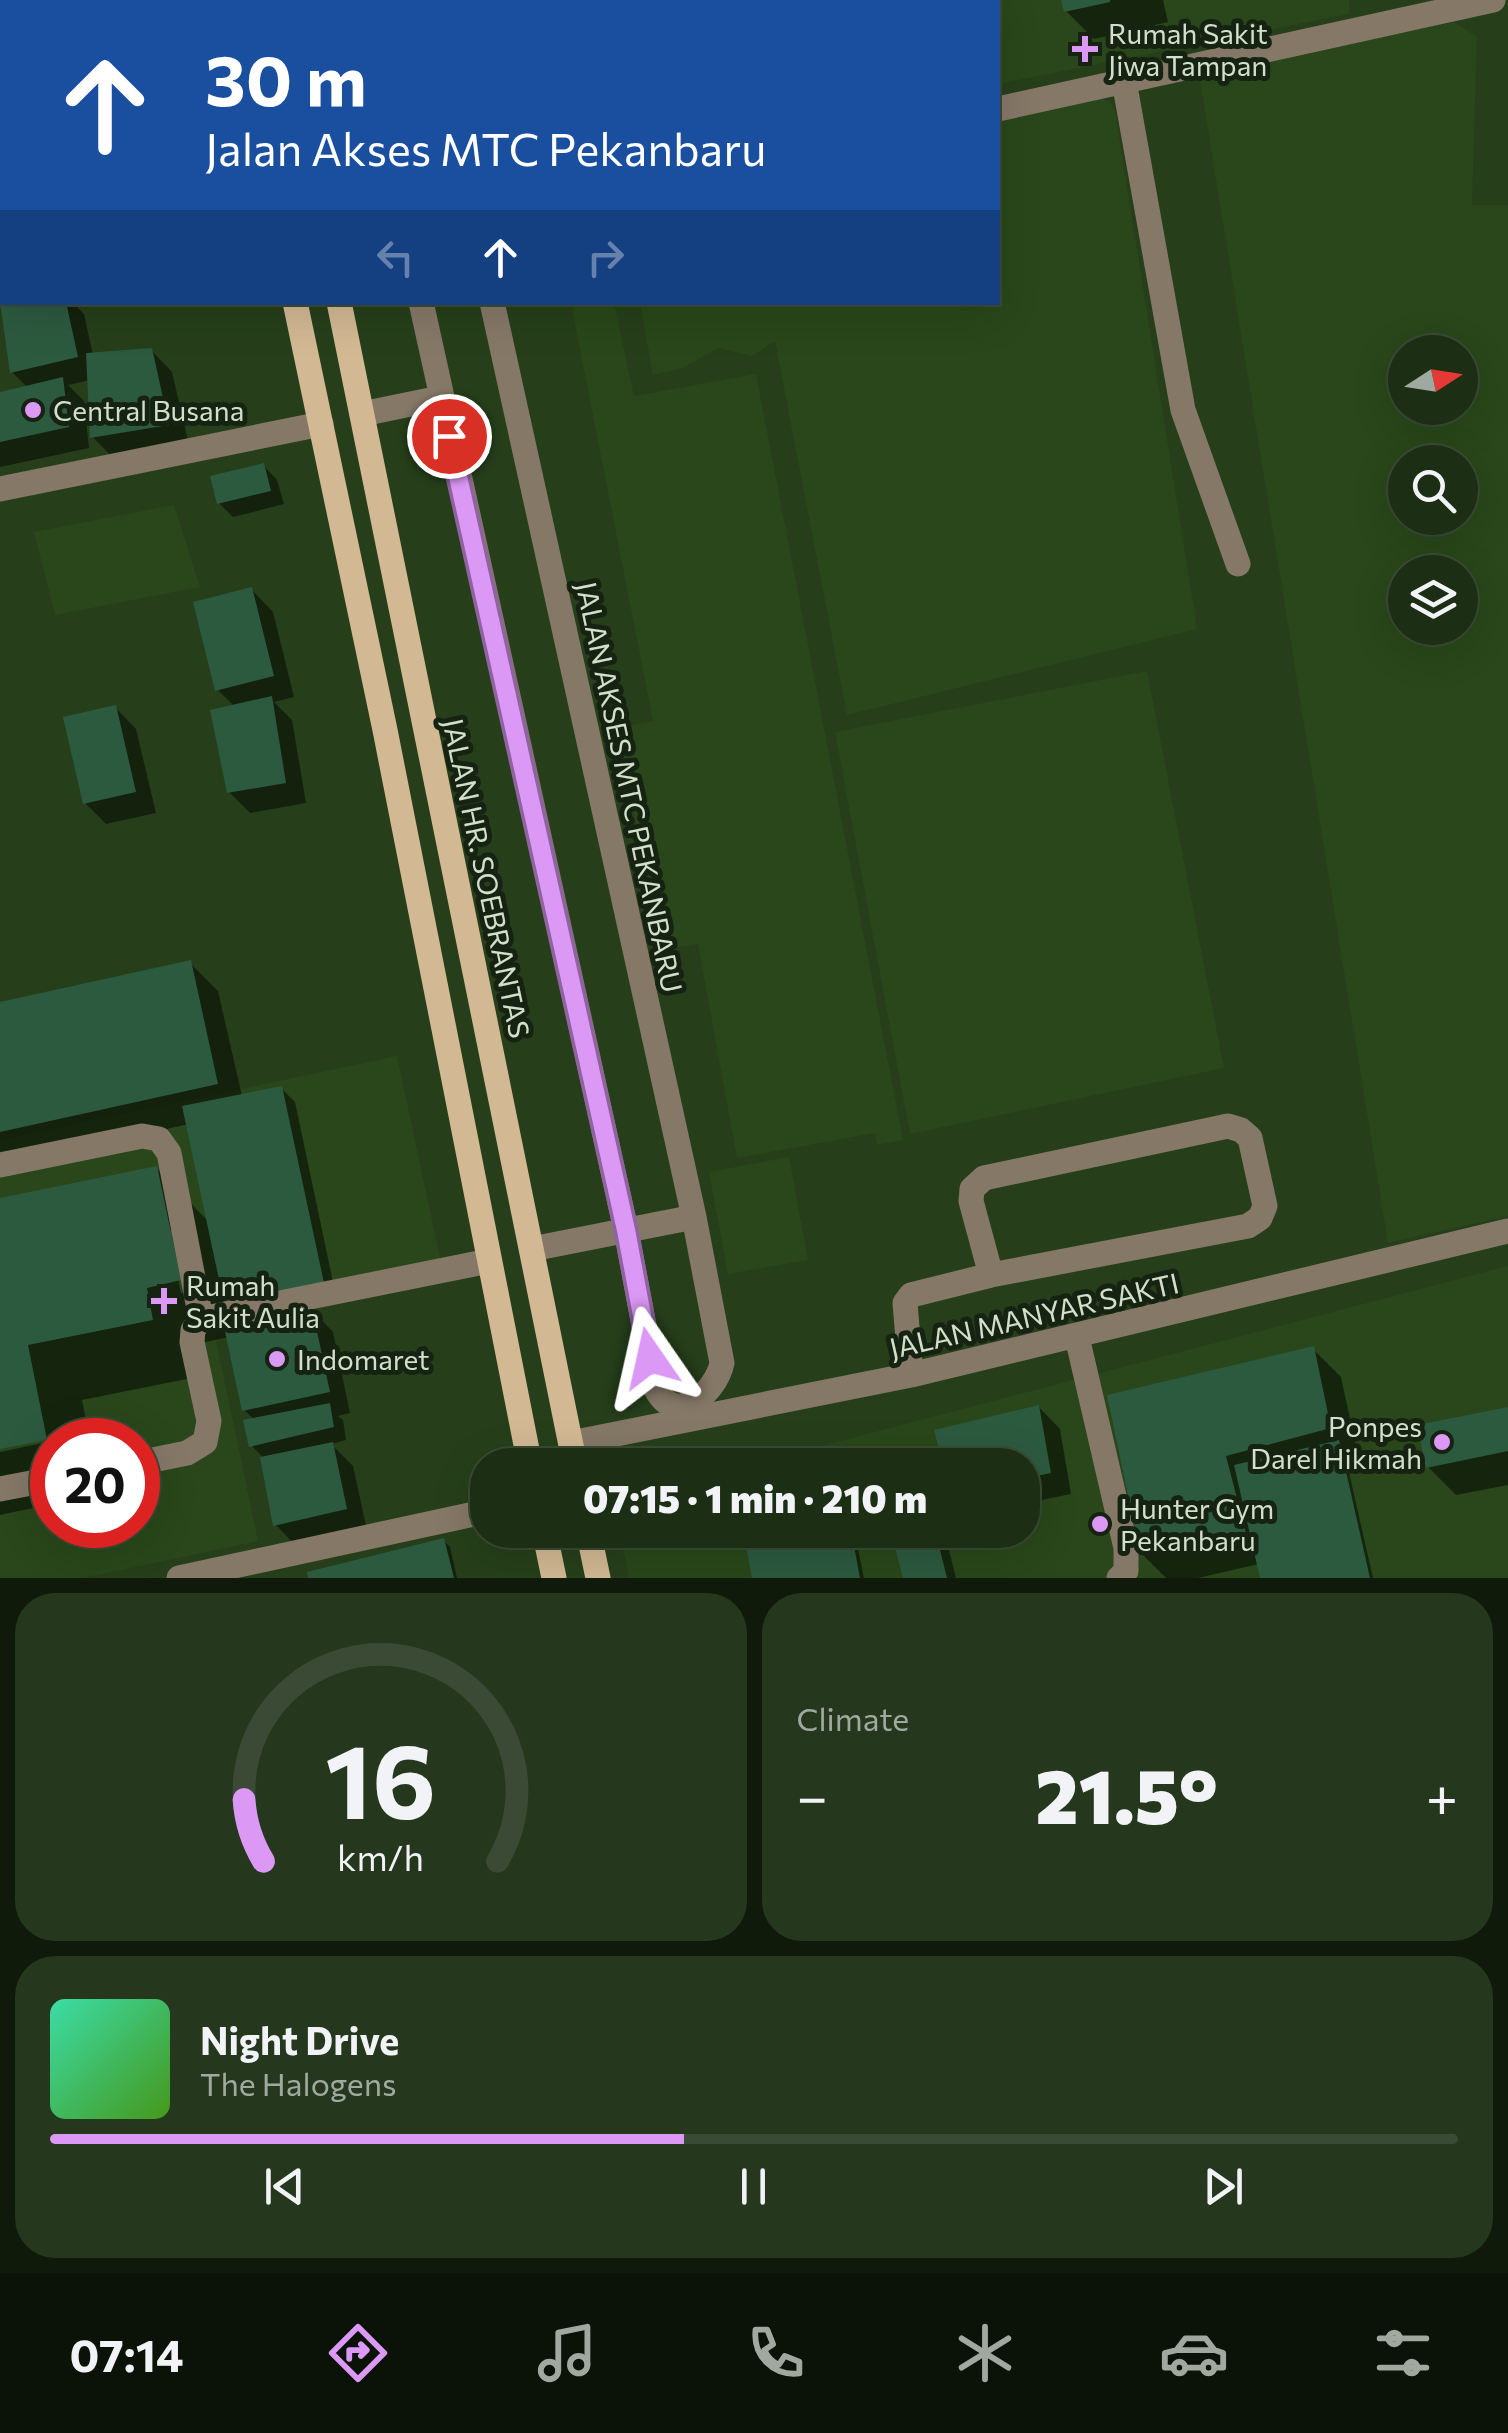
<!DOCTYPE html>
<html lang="en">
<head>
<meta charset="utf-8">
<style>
  body { margin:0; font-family:Commissioner,sans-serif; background:#25371d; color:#f1f3f6; height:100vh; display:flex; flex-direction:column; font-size:38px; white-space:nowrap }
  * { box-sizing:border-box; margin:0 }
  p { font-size:32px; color:#a0a9a0 }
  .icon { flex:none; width:55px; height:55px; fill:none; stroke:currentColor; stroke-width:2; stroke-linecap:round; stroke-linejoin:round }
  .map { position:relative; height:1578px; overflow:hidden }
  .drawer { display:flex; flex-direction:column; gap:15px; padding:15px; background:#0f1a0b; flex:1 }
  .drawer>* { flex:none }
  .top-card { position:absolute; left:0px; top:0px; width:1000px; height:305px; box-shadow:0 10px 40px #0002,0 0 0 2px #3a4a34; background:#1a4fa0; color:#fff; overflow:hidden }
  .needle { width:65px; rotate:78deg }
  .tools { position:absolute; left:1388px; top:335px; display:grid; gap:20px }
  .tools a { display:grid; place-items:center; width:90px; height:90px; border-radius:50%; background:#1c2f14; box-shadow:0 10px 40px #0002,0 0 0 2px #3a4a34; font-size:50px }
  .speed { position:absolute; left:30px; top:1418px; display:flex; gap:20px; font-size:50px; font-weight:700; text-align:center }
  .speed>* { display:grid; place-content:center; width:130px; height:130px; border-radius:50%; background:#1c2f14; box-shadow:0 10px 40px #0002,0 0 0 2px #3a4a34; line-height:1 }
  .speed .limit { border:15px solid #d22; background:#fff; color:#111 }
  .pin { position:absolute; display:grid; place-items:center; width:85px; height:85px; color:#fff; margin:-42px; border:5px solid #fff; border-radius:50%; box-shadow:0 2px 10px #0007 }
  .me { position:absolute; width:110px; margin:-55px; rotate:349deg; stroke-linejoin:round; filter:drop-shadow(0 0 8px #0008) }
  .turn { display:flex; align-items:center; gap:35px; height:210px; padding:0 40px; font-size:45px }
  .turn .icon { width:130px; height:130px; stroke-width:2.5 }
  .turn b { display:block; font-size:70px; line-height:85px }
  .lanes { display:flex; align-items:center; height:95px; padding:0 40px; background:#0003; justify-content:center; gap:50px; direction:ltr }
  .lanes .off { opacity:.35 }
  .big { font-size:75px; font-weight:800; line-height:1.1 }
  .drawer .card { flex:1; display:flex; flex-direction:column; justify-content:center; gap:15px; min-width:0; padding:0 35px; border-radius:40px; background:#25371d }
  .drawer .dial { align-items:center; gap:0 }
  .dial svg { height:260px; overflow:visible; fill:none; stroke:#3a4a34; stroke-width:7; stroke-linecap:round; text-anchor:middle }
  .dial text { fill:#f1f3f6; stroke:none }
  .song { display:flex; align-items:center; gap:30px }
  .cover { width:120px; height:120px; border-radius:15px; background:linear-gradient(135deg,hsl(160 70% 55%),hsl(100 70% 35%)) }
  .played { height:10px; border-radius:5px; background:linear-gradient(90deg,#db99f5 45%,#3a4a34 45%) }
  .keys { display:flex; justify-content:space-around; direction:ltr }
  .heat { display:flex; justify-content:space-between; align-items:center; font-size:55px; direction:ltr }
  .drawer .tiles { flex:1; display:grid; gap:15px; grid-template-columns:1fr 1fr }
  .card:last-child { grid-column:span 2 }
  .trip { position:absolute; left:470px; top:1448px; width:570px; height:100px; border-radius:40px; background:#1c2f14; box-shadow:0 10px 40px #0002,0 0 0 2px #3a4a34; font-weight:800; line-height:100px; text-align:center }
  .tab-bar { display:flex; height:160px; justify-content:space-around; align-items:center; background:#0b1308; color:#a0a9a0 }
  .tab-bar .icon { width:70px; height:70px }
  .tab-bar .selected { color:#db99f5 }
  .tab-bar b { font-size:45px; color:#f1f3f6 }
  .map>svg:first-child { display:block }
  .built { fill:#29471a; fill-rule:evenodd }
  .shadow { fill:#0007; fill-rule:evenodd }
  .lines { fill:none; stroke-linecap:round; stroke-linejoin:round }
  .stream { stroke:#102c2c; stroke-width:9 }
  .building { fill:#2c5a3f }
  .minor { stroke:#857867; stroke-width:25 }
  .major { stroke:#d2b893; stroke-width:25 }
  .route-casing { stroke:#8e639f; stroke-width:25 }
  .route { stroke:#db99f5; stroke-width:18 }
  .poi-dot { fill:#db99f5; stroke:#172312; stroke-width:4 }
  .labels { text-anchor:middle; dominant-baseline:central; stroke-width:10; stroke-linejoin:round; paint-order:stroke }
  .poi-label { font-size:28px; fill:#d0e0c9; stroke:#172312; text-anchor:start }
  .street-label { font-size:28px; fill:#d0e0c9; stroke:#172312 }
</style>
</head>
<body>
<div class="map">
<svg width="1508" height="1578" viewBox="0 0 1508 1578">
  <rect width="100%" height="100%" fill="#263f1a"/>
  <path class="built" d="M371,0H1349V14L998,84V2Z
    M1454,22L1477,37L1472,205H1508V1216L1388,1243L1199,74ZM1405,352H1460V408H1405ZM1405,462H1460V518H1405ZM1405,572H1460V628H1405Z
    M1102,98L1112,104L1116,117L1197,629L847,715L775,341L752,356L719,348L682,368L653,375L640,303L998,302V121Z
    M571,303H614L634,396L756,374L903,1140L877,1145L875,1133L737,1158L698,944L660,950L618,728L653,721Z
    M174,505L200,587L55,615L34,532Z
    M1147,671L1224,1068L910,1134L835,732Z
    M397,1056L444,1277L213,1326L258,1541L83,1578H0V1140ZM52,1440H138V1525H52Z
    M789,1157L808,1260L728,1274L709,1172Z
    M1508,1266V1578H629L619,1530H1022V1465H749Z"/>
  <path class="shadow" d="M0,0L85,2H2V103Z
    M109,0H176L177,2H110Z
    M1064,0H1163L1168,22L1094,39L1066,11Z
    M1,302H72L84,314L93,355L151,350L172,372L189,445L113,458L92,436L90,380L68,385L84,401L89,448L0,467V394L28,388L12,372Z
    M264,466L277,480L284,504L233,517L219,503Z
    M252,590L273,612L294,697L274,702L292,720L306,803L250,813L229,792L235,707L217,689Z
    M115,707L136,729L156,813L106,824L85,803Z
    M190,963L218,991L242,1096L281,1088L295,1102L336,1296L240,1316L312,1310L333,1332L350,1413L338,1416L343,1420L346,1440L331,1444L353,1466L367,1530L296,1546L275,1524L262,1456L251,1445L255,1420L244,1410L229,1337L201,1343L207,1375L82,1400L90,1440H58L59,1435L0,1447V1201L157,1169L209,1222L189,1124L0,1166V1005ZM168,1230H173L186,1292L181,1293Z
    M1313,1349L1341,1377L1358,1456L1346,1459L1373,1578H1263L1259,1564L1198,1578H1166L1144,1556Z
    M1039,1407L1060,1429L1071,1494L1022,1504V1465H946Z
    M1508,1409V1485L1456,1495L1428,1467Z
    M52,1441V1504L0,1515V1452Z
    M746,1530H854L864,1578H755Z
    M934,1533L948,1546L956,1578H906Z
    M444,1541L450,1547L457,1578H311Z"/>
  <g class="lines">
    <path class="stream" d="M0,192L2,191"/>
  </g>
  <path class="building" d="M1061,0H1110V2L1064,12Z
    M0,302H66L78,357L10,373Z
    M152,348L169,425L90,438L86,353Z
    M63,377L69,427L0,442V392Z
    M264,463L271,491L217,504L210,476Z
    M252,587L274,676L215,691L193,602Z
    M272,696L286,783L227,793L210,710Z
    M116,705L136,792L83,804L63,717Z
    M191,960L218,1084L0,1132V1002Z
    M282,1086L324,1283L224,1303L182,1106Z
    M157,1166L181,1280L147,1288L153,1320L28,1345L47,1440L0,1449V1198Z
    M312,1308L330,1392L242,1411L224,1327Z
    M1314,1346L1331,1428L1226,1456L1246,1533L1141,1557L1107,1395Z
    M330,1403L334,1427L249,1447L243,1420Z
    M1039,1405L1051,1473L1022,1479V1465H943L934,1430Z
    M1508,1407V1451L1426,1468L1417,1425Z
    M1339,1440L1370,1578H1260L1234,1465Z
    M333,1442L347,1509L273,1526L260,1457Z
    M743,1530H851L860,1578H752Z
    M935,1530L947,1578H903L893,1540Z
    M444,1538L454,1578H308L307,1572Z"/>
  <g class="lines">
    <path class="minor" d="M1124,81L1183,410L1238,564
      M998,109L1493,0
      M0,216L2,215
      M421,302L626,1230L656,1389C676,1428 716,1392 722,1363L694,1217L492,302
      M362,414L440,398
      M0,489L321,424
      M0,1165L142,1136L159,1139L169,1153L201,1319
      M532,1249L694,1217
      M1077,1337L1126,1548V1571L1119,1578
      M911,1375L905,1303L911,1295L991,1275L1248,1226L1260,1218L1265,1206L1250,1138L1241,1130L1228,1126L984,1178L972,1189L971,1201L991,1275
      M571,1443L911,1375L1508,1231
      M138,1463L187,1453L205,1442L209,1421L192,1342L193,1330L201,1319L489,1261
      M0,1489L52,1479
      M179,1578L488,1511"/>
    <path class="major" d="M233,0V2
      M278,0V2
      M295,302L385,730L530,1465
      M339,302L575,1465
      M544,1530L554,1578
      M588,1530L598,1578"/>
  </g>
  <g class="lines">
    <g class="route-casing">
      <path id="route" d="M449,436L626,1230L650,1358"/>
    </g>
    <use href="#route" class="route"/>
  </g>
  <g class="poi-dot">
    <path d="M1080 34h10v10h10v10h-10v10h-10v-10h-10v-10h10z"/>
    <circle cx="33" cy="410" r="10"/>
    <path d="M159 1286h10v10h10v10h-10v10h-10v-10h-10v-10h10z"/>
    <circle cx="277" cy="1359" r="10"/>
    <circle cx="1442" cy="1442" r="10"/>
    <circle cx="1100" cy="1524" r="10"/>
  </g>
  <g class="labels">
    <g class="poi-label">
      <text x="1108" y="33">Rumah Sakit<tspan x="1108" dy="32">Jiwa Tampan</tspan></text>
      <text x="53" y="410">Central Busana</text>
      <text x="186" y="1285">Rumah<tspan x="186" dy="32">Sakit Aulia</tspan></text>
      <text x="297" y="1359">Indomaret</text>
      <text x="1422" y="1426" text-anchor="end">Ponpes<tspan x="1422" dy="32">Darel Hikmah</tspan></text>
      <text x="1120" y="1508">Hunter Gym<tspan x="1120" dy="32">Pekanbaru</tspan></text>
    </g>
    <g class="street-label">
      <text transform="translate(630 787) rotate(78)">JALAN AKSES MTC PEKANBARU</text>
      <text transform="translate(487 878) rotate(78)">JALAN HR. SOEBRANTAS</text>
      <text transform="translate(1034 1315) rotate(-13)">JALAN MANYAR SAKTI</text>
    </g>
  </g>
</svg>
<div class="tools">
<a><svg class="needle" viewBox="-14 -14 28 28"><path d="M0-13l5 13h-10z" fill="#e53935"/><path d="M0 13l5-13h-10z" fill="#a0a9a0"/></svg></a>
<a><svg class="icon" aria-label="search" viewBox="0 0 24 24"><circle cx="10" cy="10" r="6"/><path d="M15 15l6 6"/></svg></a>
<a><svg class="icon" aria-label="layers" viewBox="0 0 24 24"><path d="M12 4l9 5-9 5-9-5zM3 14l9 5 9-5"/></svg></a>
</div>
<div class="speed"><div class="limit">20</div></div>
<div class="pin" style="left:449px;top:436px;background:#d93025"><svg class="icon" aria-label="arrive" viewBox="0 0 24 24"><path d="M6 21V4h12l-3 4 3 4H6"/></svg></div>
<svg class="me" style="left:650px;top:1358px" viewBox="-20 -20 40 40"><path d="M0-17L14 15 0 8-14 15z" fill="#db99f5" stroke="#fff" stroke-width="4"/></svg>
<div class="trip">07:15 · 1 min · 210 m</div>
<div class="top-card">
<div class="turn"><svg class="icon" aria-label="ahead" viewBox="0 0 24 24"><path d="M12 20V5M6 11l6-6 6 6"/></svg><div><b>30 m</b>Jalan Akses MTC Pekanbaru</div></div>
<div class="lanes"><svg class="icon off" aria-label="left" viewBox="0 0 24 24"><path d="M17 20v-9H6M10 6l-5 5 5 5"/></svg><svg class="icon" aria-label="ahead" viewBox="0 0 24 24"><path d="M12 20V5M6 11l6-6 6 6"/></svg><svg class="icon off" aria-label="right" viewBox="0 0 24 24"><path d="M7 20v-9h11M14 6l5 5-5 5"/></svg></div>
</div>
</div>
<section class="drawer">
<div class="tiles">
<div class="card dial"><svg viewBox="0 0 100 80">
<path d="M14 69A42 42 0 1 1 86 69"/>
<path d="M14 69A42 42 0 0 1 8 50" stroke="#db99f5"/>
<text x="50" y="56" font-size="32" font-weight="700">16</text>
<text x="50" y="72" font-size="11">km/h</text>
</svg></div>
<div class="card"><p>Climate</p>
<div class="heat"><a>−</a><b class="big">21.5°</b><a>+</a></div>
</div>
<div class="card">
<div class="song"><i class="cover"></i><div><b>Night Drive</b><p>The Halogens</p></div></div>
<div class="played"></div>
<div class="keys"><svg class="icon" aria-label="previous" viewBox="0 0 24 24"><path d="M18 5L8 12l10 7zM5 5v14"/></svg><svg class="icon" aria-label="pause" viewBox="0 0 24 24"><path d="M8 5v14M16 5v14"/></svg><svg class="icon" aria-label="next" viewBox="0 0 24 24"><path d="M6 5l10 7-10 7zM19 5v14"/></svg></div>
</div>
</div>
</section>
<nav class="tab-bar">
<b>07:14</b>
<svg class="icon selected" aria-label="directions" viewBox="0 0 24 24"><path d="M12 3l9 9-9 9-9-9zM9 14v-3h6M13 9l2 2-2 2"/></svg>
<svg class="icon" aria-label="music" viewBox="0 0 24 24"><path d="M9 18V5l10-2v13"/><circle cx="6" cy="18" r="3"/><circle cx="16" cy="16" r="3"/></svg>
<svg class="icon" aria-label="phone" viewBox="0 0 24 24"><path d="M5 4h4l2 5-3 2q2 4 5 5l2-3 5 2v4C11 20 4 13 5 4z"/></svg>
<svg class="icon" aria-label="climate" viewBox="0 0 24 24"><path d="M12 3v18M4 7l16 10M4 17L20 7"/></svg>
<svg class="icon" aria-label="car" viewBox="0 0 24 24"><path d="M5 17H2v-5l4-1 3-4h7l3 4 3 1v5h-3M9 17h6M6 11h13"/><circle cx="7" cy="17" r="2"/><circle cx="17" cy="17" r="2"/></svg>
<svg class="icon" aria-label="filters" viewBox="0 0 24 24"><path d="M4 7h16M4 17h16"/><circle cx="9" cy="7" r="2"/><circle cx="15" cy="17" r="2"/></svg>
</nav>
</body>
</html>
